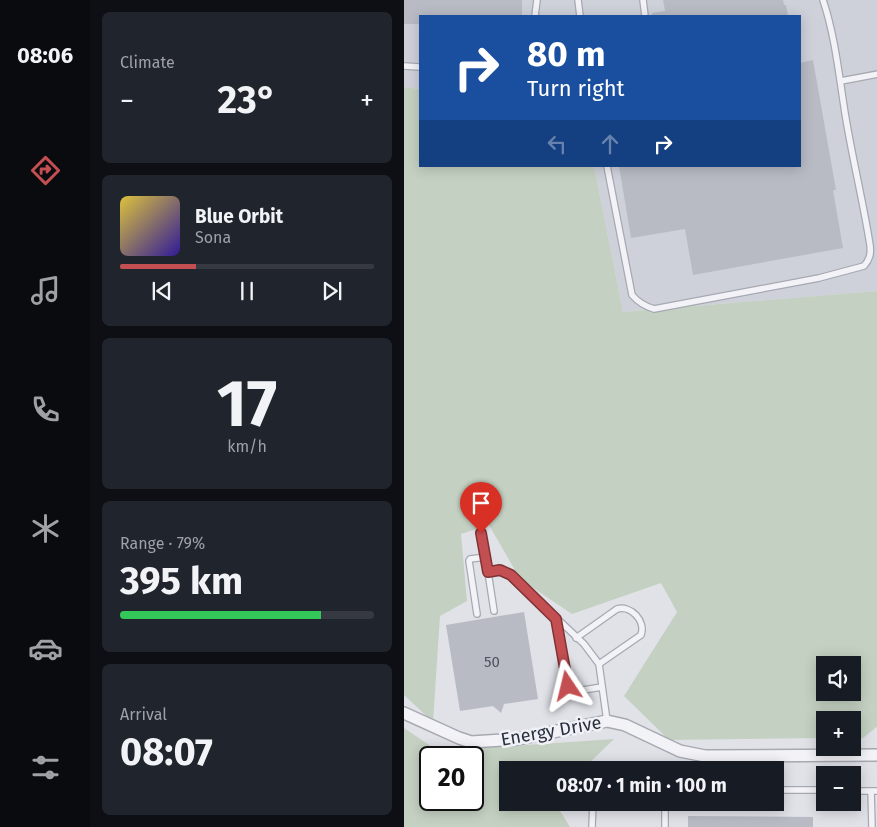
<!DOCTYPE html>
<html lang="en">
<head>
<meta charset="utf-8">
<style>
  body { margin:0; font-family:"Fira Sans",sans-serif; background:#20242c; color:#f1f3f6; height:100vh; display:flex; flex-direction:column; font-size:19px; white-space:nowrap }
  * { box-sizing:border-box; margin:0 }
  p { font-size:16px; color:#9ea1a6 }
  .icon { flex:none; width:28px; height:28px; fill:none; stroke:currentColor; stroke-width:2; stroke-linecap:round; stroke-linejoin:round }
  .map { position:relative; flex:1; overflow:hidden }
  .sheet { display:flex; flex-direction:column; gap:12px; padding:12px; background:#0d0f14; width:314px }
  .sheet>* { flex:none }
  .hud { position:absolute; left:15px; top:15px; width:382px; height:152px; border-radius:0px; box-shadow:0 2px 12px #0003; background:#1a4fa0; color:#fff; overflow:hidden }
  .fabs { position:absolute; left:412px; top:656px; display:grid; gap:10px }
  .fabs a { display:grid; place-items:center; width:45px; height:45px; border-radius:0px; background:#171b24; box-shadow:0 2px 12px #0003; font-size:25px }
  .speed { position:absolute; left:15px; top:746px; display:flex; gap:10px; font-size:25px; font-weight:700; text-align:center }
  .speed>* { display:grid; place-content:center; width:65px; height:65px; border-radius:50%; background:#171b24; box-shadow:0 2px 12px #0003; line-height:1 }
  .speed .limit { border:2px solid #111; border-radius:8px; background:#fff; color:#111 }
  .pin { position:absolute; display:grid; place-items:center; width:42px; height:42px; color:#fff; margin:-51px -21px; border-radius:50% 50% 50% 0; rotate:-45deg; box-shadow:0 0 5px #0007 }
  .pin .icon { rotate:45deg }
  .me { position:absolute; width:55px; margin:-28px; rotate:350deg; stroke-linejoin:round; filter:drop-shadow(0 0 4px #0008) }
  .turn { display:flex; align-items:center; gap:18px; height:105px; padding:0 25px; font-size:22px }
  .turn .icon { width:65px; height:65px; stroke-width:2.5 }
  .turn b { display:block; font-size:35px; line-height:42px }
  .lanes { display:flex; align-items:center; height:48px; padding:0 25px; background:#0003; justify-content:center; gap:25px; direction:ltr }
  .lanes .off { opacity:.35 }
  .big { font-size:38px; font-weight:700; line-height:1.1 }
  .sheet .card { flex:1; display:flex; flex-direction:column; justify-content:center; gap:8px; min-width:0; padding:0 18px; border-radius:8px; background:#20242c }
  .sheet .dial { align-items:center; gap:0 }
  .dial b { font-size:65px; line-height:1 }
  .song { display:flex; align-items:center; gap:15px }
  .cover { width:60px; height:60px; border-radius:8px; background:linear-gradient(135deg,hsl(50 70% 55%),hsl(250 70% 35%)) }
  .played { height:5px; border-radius:2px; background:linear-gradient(90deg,#c44f52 30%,#363941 30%) }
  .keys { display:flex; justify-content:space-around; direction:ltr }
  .heat { display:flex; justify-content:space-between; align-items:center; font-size:28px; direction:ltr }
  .charge { height:8px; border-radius:4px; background:linear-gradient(90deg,#34c759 79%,#363941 0) }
  .trip { position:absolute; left:95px; top:761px; width:285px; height:50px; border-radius:0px; background:#171b24; box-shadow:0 2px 12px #0003; font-weight:700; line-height:50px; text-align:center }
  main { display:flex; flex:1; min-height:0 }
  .dock { display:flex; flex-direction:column; width:90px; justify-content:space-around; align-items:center; background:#090b0e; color:#9ea1a6 }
  .dock .icon { width:35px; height:35px }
  .dock .active { color:#c44f52 }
  .dock b { font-size:22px; color:#f1f3f6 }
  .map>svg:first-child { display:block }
  .built { fill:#ced1da }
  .green { fill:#c4d1c2; fill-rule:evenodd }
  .building { fill:#b8bbc4 }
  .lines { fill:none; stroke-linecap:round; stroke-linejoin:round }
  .service-casing { stroke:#a6a9b2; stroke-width:8 }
  .minor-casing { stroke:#a6a9b2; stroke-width:14 }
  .service { stroke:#f3f3f7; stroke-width:5.5 }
  .minor { stroke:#f3f3f7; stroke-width:11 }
  .route-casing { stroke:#7f3335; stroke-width:12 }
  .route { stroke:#c44f52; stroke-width:9 }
  .labels { text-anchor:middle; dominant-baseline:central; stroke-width:5; stroke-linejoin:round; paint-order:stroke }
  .number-label { font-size:15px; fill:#4e5260 }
  .street-label { font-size:18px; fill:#2a2f3e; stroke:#eff1f6 }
</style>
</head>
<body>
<main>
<nav class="dock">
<b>08:06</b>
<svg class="icon active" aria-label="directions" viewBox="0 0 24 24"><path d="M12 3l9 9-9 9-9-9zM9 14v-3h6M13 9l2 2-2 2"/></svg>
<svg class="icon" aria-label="music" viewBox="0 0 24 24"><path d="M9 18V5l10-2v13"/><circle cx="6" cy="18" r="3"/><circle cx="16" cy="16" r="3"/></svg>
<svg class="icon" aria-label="phone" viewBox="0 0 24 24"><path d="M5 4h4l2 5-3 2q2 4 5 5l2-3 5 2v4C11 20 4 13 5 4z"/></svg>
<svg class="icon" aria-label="climate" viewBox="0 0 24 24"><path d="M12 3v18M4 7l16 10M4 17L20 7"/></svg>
<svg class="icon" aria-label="car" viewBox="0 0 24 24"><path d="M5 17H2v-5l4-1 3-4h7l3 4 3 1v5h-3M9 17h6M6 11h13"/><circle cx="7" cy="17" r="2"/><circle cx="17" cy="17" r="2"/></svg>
<svg class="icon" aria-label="filters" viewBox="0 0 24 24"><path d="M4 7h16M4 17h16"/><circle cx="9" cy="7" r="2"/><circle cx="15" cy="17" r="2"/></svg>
</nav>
<section class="sheet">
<div class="card"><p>Climate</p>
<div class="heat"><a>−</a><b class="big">23°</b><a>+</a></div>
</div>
<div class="card">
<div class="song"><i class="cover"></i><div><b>Blue Orbit</b><p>Sona</p></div></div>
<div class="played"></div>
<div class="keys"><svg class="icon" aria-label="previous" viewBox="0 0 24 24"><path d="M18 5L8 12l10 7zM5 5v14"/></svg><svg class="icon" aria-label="pause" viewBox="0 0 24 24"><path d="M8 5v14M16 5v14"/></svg><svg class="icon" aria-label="next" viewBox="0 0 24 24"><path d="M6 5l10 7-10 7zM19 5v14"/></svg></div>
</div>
<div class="card dial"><b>17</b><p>km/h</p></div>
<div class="card"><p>Range · 79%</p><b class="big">395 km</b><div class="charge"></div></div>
<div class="card"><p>Arrival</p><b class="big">08:07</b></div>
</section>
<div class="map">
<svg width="474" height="827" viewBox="0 0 474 827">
  <rect width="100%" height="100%" fill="#e0e2e8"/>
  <path class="built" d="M0,0H473V291L219,312L190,166H396V16H16V89L0,87Z"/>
  <path class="green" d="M0,87L16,89V166H190L219,312L473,291L474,726L459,738H449V720H421V738L265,740L220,696L273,612L257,583L168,614L116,579L85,525L57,534L63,601L36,616L29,722L0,695ZM421,665H449V692H421Z
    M0,728L34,751L210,739L178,770H104V802L151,803L166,827H0ZM26,758H69V800H26Z"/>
  <path class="building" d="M0,0H118V16H16V24H0Z
    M259,0H379L380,5H382L384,16H248V13L261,11Z
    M409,60L432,190H429L439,248L289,275L281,229L227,238L215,166H396V63Z
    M120,612L134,699L100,704L97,713L89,706L56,711L42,625Z
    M284,816L409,817V827H284Z"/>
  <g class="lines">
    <g class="service-casing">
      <path id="service" d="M174,0L176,16
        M239,0L241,16
        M131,16L133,0
        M0,66L16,67
        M437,81L474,74
        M203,166L228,295C234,302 240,306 250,309L415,278L460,266C466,259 467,254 466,245C459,201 448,157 441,113C435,75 431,36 419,0
        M77,533L84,572L96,570L107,575L180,644L195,664L203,721
        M84,572L90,611
        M73,614L65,561L66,559L82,557
        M153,620L164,686C172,694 188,688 198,687
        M172,638L213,609C227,605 242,621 237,635L195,664
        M371,790H421
        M449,791H474
        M467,791L468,827
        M261,802V827
        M188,827L189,802"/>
    </g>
    <g class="minor-casing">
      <path id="minor" d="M0,713L55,738L67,742L114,739L203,721L221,725L276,751L301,756L474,755"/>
    </g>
    <use href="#service" class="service"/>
    <use href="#minor" class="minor"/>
  </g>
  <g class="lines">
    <g class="route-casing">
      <path id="route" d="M77,533L84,572L96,570L107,575L152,619L164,686"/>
    </g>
    <use href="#route" class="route"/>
  </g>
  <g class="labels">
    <g class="number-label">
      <text x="88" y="662">50</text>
    </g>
    <g class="street-label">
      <text transform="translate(147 731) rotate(-10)">Energy Drive</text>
    </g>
  </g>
</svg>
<div class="fabs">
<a><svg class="icon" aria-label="sound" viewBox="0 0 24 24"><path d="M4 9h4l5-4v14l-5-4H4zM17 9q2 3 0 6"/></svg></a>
<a>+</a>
<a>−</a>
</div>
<div class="speed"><div class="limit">20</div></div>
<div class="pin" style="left:77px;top:533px;background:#d93025"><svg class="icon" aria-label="arrive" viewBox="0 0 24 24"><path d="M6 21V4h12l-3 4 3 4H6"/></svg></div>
<svg class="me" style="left:164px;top:686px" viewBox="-20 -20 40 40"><path d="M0-17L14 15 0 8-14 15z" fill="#c44f52" stroke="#fff" stroke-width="4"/></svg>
<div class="trip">08:07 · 1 min · 100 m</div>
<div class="hud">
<div class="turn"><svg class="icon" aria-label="right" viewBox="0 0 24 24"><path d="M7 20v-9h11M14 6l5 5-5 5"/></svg><div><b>80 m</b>Turn right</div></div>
<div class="lanes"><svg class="icon off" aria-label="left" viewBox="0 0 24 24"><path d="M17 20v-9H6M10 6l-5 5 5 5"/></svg><svg class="icon off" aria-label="ahead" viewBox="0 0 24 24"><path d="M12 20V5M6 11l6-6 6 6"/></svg><svg class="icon" aria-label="right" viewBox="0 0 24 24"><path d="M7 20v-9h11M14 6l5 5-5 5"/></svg></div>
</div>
</div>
</main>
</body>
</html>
